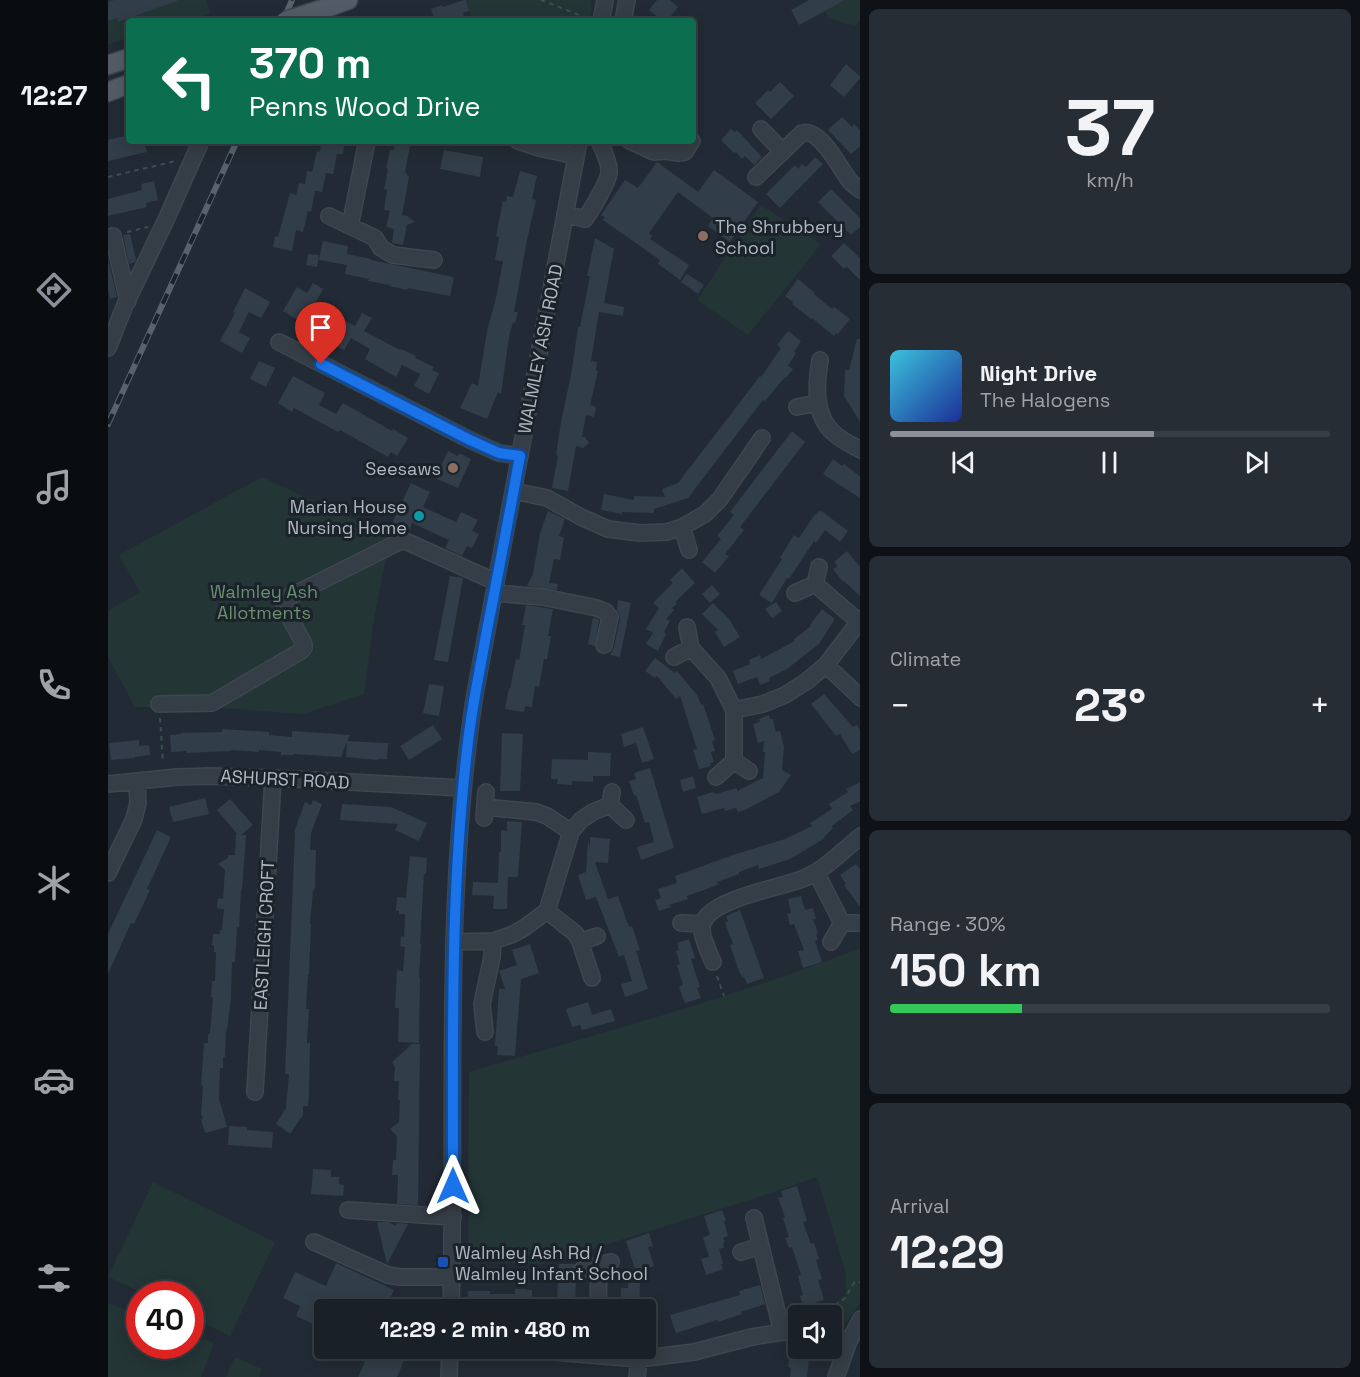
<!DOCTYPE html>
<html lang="en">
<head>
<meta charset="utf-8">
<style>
  body { margin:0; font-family:"Space Grotesk",sans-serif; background:#272d34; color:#f1f3f6; height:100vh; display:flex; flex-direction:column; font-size:22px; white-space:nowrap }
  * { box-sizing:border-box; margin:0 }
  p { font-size:20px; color:#9fa3a8 }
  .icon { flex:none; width:33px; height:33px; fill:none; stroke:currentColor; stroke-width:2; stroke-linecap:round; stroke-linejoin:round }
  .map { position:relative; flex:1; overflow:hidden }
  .drawer { display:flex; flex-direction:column; gap:9px; padding:9px; background:#0e1216; width:500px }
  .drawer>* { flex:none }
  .hud { position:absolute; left:18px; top:18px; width:570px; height:126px; border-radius:6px; box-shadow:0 3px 15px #0003,0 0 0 2px #383e45; background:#0b6e4f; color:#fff; overflow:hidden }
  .tools { position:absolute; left:680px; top:1305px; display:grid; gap:12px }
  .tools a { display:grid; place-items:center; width:54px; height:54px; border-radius:6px; background:#1a2028; box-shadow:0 3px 15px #0003,0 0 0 2px #383e45; font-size:30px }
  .speed { position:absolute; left:18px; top:1281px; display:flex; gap:12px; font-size:30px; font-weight:700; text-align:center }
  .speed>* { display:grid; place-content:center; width:78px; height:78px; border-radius:50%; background:#1a2028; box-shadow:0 3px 15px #0003,0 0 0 2px #383e45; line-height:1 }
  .speed .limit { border:9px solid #d22; background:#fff; color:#111 }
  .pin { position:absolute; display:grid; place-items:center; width:51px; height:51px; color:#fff; margin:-62px -26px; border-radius:50% 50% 50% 0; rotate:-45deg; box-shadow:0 0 6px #0007 }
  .pin .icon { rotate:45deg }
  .me { position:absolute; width:66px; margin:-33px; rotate:0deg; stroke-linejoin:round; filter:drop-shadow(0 0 4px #0008) }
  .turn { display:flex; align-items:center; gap:21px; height:126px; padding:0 24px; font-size:27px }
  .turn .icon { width:78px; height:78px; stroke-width:2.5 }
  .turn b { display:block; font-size:42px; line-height:51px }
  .big { font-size:45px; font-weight:800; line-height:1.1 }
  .drawer .tile { flex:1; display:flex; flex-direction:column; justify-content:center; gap:9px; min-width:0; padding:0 21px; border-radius:9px; background:#272d34 }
  .drawer .dial { align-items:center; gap:0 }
  .dial b { font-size:78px; line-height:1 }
  .song { display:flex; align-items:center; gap:18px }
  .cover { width:72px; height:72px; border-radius:9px; background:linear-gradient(135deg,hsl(190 70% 55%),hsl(230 70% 35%)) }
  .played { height:6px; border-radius:3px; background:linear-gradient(90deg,#8c9099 60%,#383e45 60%) }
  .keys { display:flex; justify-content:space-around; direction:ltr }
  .heat { display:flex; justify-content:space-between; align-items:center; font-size:33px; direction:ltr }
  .charge { height:9px; border-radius:4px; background:linear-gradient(90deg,#34c759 30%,#383e45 0) }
  .trip { position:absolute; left:206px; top:1299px; width:342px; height:60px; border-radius:6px; background:#1a2028; box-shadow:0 3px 15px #0003,0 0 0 2px #383e45; font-weight:800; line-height:60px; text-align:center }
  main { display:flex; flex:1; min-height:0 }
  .menu { display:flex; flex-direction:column; width:108px; justify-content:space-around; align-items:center; background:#0a0d10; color:#9fa3a8 }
  .menu .icon { width:42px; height:42px }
  .menu .selected { color:#8c9099 }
  .menu b { font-size:27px; color:#f1f3f6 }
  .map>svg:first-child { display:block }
  .green { fill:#243536 }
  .building { fill:#313d48 }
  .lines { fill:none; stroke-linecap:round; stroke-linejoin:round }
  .minor-casing { stroke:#3e464f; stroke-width:18 }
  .major-casing { stroke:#3e464f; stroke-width:21 }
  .path { stroke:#3c4e4e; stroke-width:2; stroke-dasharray:4.5 4.5; stroke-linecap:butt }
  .minor { stroke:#353d46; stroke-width:15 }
  .major { stroke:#535c66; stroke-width:18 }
  .rail-casing { stroke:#57626c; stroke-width:6 }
  .rail { stroke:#1b222a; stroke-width:4; stroke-dasharray:11; stroke-linecap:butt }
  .major-bridge-casing { stroke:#3e464f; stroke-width:21; stroke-linecap:butt }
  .major-bridge { stroke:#535c66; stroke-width:18 }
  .route-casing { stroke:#114b97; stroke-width:15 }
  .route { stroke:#1a73e8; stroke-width:10 }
  .education-dot { fill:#8d6e63; stroke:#1b222a; stroke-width:2 }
  .culture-dot { fill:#0f9aa8; stroke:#1b222a; stroke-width:2 }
  .transit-dot { fill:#1a4fb4; stroke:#1b222a; stroke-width:2 }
  .labels { text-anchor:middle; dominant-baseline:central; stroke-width:6; stroke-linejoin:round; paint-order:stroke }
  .poi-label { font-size:18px; fill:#afb8c2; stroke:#1b222a; text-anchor:start }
  .street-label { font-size:18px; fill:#afb8c2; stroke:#1b222a }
  .park-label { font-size:18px; fill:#69906f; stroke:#1b222a }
</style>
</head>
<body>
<main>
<nav class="menu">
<b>12:27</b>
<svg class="icon selected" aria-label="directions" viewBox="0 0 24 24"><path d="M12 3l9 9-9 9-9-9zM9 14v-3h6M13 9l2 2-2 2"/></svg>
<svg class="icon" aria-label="music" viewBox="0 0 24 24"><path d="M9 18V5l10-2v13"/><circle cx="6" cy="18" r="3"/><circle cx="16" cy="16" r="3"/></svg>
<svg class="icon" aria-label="phone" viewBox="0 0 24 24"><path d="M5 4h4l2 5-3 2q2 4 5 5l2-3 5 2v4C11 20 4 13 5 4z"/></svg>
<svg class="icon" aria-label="climate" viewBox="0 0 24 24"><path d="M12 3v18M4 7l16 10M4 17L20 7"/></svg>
<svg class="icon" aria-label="car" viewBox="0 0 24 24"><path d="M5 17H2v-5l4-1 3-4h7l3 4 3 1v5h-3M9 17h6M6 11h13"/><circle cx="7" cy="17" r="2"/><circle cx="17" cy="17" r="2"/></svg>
<svg class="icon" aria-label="filters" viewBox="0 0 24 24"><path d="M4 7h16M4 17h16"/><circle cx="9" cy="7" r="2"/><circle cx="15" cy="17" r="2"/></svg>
</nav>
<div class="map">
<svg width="753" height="1377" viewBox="0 0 753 1377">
  <rect width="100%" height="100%" fill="#222b35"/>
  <path class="green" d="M0,0H98L102,13L81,21H21V37L0,45Z
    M358,0H483L484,10L482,21H365Z
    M728,0H752V21L747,26L720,18L717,11Z
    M653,205L713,244L640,335L589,300Z
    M154,477L282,536L266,619L256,694L195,714L100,707H27L0,657V611L32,592L11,555Z
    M752,948L753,1301C744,1314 740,1328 723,1327V1316L715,1315L738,1295V1273L709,1177L642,1200L435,1264L360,1262L361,1072C491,1033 626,998 752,948Z
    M45,1182L167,1242L122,1336L83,1317L82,1294H37L0,1277Z
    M0,1303L31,1315L32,1346H82L83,1334L106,1343L93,1377H0Z
    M127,1357L154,1369L151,1377H118Z"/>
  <path class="building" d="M7,0H69V1L10,22L9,18L0,21V2Z
    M356,0H358L361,11L355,13L357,19L350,21H327L323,9L334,5L335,7Z
    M549,0H562L570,7L559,21H555L541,10Z
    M701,0H737L691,25L683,10Z
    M738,64L753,77L736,97L722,85Z
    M672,82L686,96L663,119L647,103L660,90L662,92Z
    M734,117L744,127L746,124L753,131V146L743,154L720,130Z
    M623,129L627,132L629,130L654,157L646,165L637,156L634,159L628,152L626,153L613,140Z
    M21,135V141H36L39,152L0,161V140Z
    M218,141H237L235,154H229L225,174L218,173L214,192L207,191L203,212L200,211L195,232L188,230L184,251L165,247L167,236L170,237L182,193L188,195L191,183L197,184L199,171L204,172L209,151L212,152L213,142L217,143Z
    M287,141H303L297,172L301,177L294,215L299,216L307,222L299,225L295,245L284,243L286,229L278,227L282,211L276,210L279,190L276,189L280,169L278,168L282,150H286Z
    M336,150L375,157L372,177L332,169Z
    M707,157L715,164L672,208L658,194L687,165L690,169L694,164L698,167Z
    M549,162L590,192L606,170L650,202L622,242L600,226L605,218L570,192L541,233L544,236L542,239L581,265L572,280L550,264L552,260L495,220L497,217L493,215L517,180L530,188Z
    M412,171L429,176L424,199L428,200L419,240L406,312H410L407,323L405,322L401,337L393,394L390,392L379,419L352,408L364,383L370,386L379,331L388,298L395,261L387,260L391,237L388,236L395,201L398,202L399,196L405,197Z
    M46,181L50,200L38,203L39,207L0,216V199L34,190L33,184Z
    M723,189L753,219V226L743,235L710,202Z
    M22,234L28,259L27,262L21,264L15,235Z
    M487,238L506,249L496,303L516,307L515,316L491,312L483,361L489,362L488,371H490L482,405L488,407L486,417L478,415L474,437H477L481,443L475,448L468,446L460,491L444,488L450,456L448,455L453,422L463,375L470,327H472L482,276H479Z
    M215,241L240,246L239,254L263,259V260L346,277L342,296L300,288L299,290L281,286V285L260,281L261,279L237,274L239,265L211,260Z
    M736,243L753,259V281L739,267L736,269L723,256Z
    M200,254L211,255L209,267L198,265Z
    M0,258L9,297L2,299L0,290Z
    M579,274L596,285L590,294L573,282Z
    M690,279L707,293L706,294L724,309L726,307L742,319L730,334L728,333L726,336L704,318L703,319L684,304L685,302L677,296Z
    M205,283L215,289L208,302L227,312L226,315L247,326L254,313L264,318L256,331L292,350L293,349L308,356L307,358L326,367L324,370L331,373L321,394L306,386L312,374L294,365L288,377L257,359L262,349L243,338L236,350L206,333L212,320L194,310L188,319L175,311L189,287L199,293Z
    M137,288L162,302L153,318L141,312L131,332L142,338L134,353L112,341L127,313L125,312Z
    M680,331L693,341L686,352L688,353L680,366L685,369L678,378L677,377L657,401L655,400L580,498L546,509V513L514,512V514L493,510L496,494L526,500V496L557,497L554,489L570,483L652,376L653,377L673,348L669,345Z
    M749,339H753V423L736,396L737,370H741Z
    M151,361L167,368L158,387L142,379Z
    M185,376L217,393L211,405L228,414L235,403L284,431L285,429L300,438L289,456L283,452L280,457L232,430L230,432L186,408L184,412L170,403Z
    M684,431L697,442L632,527L636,530L617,554L621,556L607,573L594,562L613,539L609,536L626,515L622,512Z
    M340,451L350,456L351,453L363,459L350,488L327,478Z
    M725,459L734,466L736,464L753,477V499L715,474Z
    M303,483L322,492L315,507L348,522L353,512L370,520L364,531L371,534L364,548L359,546L354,556L337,548L341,540L304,523L301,531L284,523Z
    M712,510L740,531L732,542L717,530L708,543L706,541L681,579L679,578L664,603L651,595L674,559L672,558L686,535L691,538L707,514L708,515Z
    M440,511L457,519L451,536L456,538L452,560L446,559L441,583L450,584L449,590L419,586L425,574L432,533Z
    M739,551L753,568V597L736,581L735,582L725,569L730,566L726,562Z
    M574,568L587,583L567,602L569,603L564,608L566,610L558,619L562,621L556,632L558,634L550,651L538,644L545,633L538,629L551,608L545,603L565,583L562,580Z
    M342,576L355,578L340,662L326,660Z
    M604,585L612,594L602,603L594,594Z
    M510,600L523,603L512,657L502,655L506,647L512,619L511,614L509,610Z
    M668,602L674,611L664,618L657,609Z
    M605,603L621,619L632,637L616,647L607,632L610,630L594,614Z
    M418,605L445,609L440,636H443L439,659H436L431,687L427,686L424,707L417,706L416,712L397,709L401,688L402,689L408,659L411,660L417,625H414Z
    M714,609L727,619L711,644L679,669L661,678L662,681L652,685L649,677L630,684L625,671L642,664L641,660L652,655L653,659L687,641L685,640L703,626L702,625Z
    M485,617L491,620L487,646L480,644Z
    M547,658L567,673L569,671L589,695L593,705L595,704L607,740L604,741L607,751L603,752L606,762L602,763L603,766L591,769L585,750L589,749L572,696L568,699L549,676L547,678L537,671Z
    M321,684L336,686L331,716L315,713Z
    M716,694L745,727L749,725L753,731V749L744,754L732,734L728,736L703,704Z
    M661,715L662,719H665L668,732L672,731L676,747L674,770L683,775L671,792L639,809L630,812L628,808L617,811L616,808L594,814L589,797L605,792V794L607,793L608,794L629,788V791L655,778L657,752H655L656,741L650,743L645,724L652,722L651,719Z
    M325,725L334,739L301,760L292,746Z
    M535,727L546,759L534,763L528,743L516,747L513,734Z
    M114,729L161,732V735L184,737V731L242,735L239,741L280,743L279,759H269V760L238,757L239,742L233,757L186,754V755H173V752L151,750V752L123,750V751L78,753V751L63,752L62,735L73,734V733L114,732Z
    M394,733L415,734L412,791H392Z
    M31,740V746L41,745L42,755L27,757V758L3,760L1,743Z
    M480,752L503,753L502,776H485V782L464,781V785L449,784L450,779H443L444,759L480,760Z
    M542,768L566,848L533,860L529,847L546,842L541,822L537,823L528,795L526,796L521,781L528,779L526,773Z
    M585,776L588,788L575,792L572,780Z
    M753,782V801L742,806L745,810L724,826L725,828L716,837L717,838L682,859L651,869L650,865L631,872V874L609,882L610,884L607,886L579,896L580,899L561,905L563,907L551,911L547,900L553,898L550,889L569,883L567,876L625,855L677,839L704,826L702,823L724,809L721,804L740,792L738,789Z
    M97,798L101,814L65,822L61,807Z
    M122,799L145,825L133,835H138L134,890H133L131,927H129L127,962H124L123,998L120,1023L118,1033L117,1057H115V1068H112L111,1099L119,1127L97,1133L93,1119L95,1118L93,1114L95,1086L93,1085L96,1043H100V1034H102L105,997H103L104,981H107L108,952H106V945H104L105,934H112V930H114L116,909L109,908L110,898L115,899L117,870L110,864L120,858V855H127L128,834L130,835L109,810Z
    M205,800L214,804L203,833L202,850H208L207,888L205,891L202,924H203L201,975H200L198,1009H201L199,1043H202L201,1094L200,1106H195V1115L182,1134L168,1124L178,1108L181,1074H177L187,833L186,832L197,802L203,805Z
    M234,804L283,807L319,823L311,841L287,830L290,824L232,820Z
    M399,821L414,822L410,877H400L399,909H385L386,896L364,895L365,882L390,883L391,852H393V830L399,831Z
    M49,830L63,837L39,889L42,890L26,924L23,923L0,974V934Z
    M482,837L502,839L500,863L487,862L500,899L510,896L521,927L524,926L532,950L528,951L540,989L517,997L513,984L524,981L516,955L511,957L488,897L478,900L470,875L478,872L480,842L482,846Z
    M302,856L319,858L318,874H316L312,944H313L311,978H312L311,1043L290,1042L291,1008H287L289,970L295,971L297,947L292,946L293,936L296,937L297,914H291V911H288L289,897L298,898Z
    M748,864L753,870V908L736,885L738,884L732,875Z
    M693,896L697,910L705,908L708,919H705L710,933L708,934L710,940L707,941L714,962L695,968L690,951L696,950L686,924L682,925L679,914L683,913L680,899Z
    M632,910L656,978L639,984L636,977L634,978L633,974H632L622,945L625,944L617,923L620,921L618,916Z
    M581,939L587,958L583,959L592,987L589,988L593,998L577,1003L571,987L575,985L569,965L572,964L568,951L571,950L569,943Z
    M422,944L431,973L413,979L407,1056L389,1055L390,1046H387L391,989H397L391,971L409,965L404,950Z
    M480,1002L484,1015L503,1009L507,1021L474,1030L472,1025L464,1027L458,1009Z
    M304,1044H312L310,1205L289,1204L290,1175H284L285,1160H288L289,1136L282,1129L291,1122L292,1100H290L291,1081H286L287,1067L284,1062Z
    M121,1126L139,1127V1130L165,1132L164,1148L120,1145Z
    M205,1169L223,1170V1177H231V1184L236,1185L235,1196L203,1194Z
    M689,1186L699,1221L695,1222L703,1244L706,1243L711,1259L708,1260L714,1279L710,1280L716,1300L695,1307L692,1296L695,1295L690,1276L693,1275L684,1247L681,1248L677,1238L681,1237L675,1218L677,1217L670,1198L675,1197L673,1191Z
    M614,1210L618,1220L616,1221L620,1236L615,1238L617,1242L615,1243L616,1248L611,1249L615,1264H613L615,1269L598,1275L593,1259L601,1257L595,1237L602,1235L596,1216Z
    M269,1222H281L288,1226V1223L300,1224L279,1264Z
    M541,1233L545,1246L540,1247L546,1266L528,1272L518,1241Z
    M228,1263L286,1290L277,1310H216V1329L188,1316L192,1306L175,1298L187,1272L218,1286Z
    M451,1264H467L465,1272L468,1277L467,1310H452V1299H449Z
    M520,1283H532L531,1310H512L513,1288H520Z
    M652,1285L657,1304L633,1312L634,1314L610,1322L609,1320L568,1333L562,1315L632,1295L631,1291Z
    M407,1289H419V1290H424V1308L371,1310V1308L359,1307L360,1291H382V1294H407Z
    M263,1348H297L295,1353L299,1354L289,1377H250Z
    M682,1348H699L698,1359H701L699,1377H682L683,1368L680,1367Z"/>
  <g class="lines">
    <g class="minor-casing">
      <path id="minor" d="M493,21L497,0
        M515,21L519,0
        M653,129L674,151
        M410,141L431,148L468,156
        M522,141L546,152L558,151L570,153L577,152L584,141
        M648,177L694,133C713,128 732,169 742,181C745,185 749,187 753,190
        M457,214L477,219C483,211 500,182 501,173C502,164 495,149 491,141
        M221,216L267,238L273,248L285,255L326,260
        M242,226L259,141
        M5,236L20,301
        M171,342L362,440L391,453L412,456
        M0,348L17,305L57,222L93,141
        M712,360C708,385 705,417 728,435C735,441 744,445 753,450
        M689,407L709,403
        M406,491L439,498L473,517L500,529L532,533L559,532L574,527L597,514L612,499L654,438
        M574,527L581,550
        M707,584L750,621
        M386,593L435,597L489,608L498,612L502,617L496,645
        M687,593L707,584L711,567
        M583,648L610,678L626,710V761
        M566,657L583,648L579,627
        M718,665L753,698
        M51,704L104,703L193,651L196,648V644L177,609L176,603L179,598L295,540L388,582
        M626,710L655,704L677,695L699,681L718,665L753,619
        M608,777L626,761L641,771
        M0,784L69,777L102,776L165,778L355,788
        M504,792L502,805L518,820
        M377,807L428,812L439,816L463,832
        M376,818L378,792
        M708,872L734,923
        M0,873L26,819L30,803L29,781
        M439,911L468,934L472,942L484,978
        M573,923L594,924
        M346,942L385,941L403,935L416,928L439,911L463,832L473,820L485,812L502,805
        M472,942L489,936
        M723,942L734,923H749
        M605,962C601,953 591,932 595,923C603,899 671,888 694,879C716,871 734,851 753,836
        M377,1032L374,1004L384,957L385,941
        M147,1092L165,778
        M240,1210L345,1217
        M646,1218L674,1332
        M206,1242L280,1275L292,1277H344
        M633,1252L653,1246
        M474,1270L503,1262
        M343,1310C348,1105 335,897 367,694L471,141
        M490,1310L491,1266
        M723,1337L741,1341
        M397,1348L531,1359L586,1352L644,1337L674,1332L690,1333
        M341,1377L342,1348
        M529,1377L531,1359
        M728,1377L741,1341L753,1319"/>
    </g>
    <g class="major-casing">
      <path id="major" d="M221,7L240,0
        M0,65L21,58
        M0,92L21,84"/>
    </g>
    <path class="path" d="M433,0L479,18
      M0,177L68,161
      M19,232L40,227
      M52,718L55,763
      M609,976L616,996
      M712,1316L737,1298L746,1283L749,1281L753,1283
      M355,1355L379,1354V1348"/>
    <use href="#minor" class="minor"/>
    <use href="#major" class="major"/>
    <g class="rail-casing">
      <path id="rail" d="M175,21L184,0
        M0,424L129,141"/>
    </g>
    <use href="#rail" class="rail"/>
    <g class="major-bridge-casing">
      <path id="major-bridge" d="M177,21L221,7"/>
    </g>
    <use href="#major-bridge" class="major-bridge"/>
  </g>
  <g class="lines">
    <g class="route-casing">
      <path id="route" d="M213,364L362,440L391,453L412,456C401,516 390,575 378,635C372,670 364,706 360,742C342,889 345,1038 345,1186"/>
    </g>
    <use href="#route" class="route"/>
  </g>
  <g class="education-dot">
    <circle cx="595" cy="236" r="6"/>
    <circle cx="345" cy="468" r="6"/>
  </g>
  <circle class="culture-dot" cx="311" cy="516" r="6"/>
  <rect class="transit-dot" x="329" y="1256" width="12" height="12" rx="3"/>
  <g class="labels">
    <g class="poi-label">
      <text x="607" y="226">The Shrubbery<tspan x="607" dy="21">School</tspan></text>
      <text x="333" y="468" text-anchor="end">Seesaws</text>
      <text x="299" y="506" text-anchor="end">Marian House<tspan x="299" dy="21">Nursing Home</tspan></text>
      <text x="347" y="1252">Walmley Ash Rd /<tspan x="347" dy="21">Walmley Infant School</tspan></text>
    </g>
    <g class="street-label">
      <text transform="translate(432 349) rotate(-79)">WALMLEY ASH ROAD</text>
      <text transform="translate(177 779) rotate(3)">ASHURST ROAD</text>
      <text transform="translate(156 935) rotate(-87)">EASTLEIGH CROFT</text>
    </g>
    <g class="park-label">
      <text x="156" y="591">Walmley Ash<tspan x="156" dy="21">Allotments</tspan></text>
    </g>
  </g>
</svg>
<div class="tools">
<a><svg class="icon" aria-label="sound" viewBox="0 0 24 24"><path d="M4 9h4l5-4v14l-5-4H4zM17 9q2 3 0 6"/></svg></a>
</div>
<div class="speed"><div class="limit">40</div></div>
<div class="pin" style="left:213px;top:364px;background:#d93025"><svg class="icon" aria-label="arrive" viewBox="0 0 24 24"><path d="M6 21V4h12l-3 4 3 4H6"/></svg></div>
<svg class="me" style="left:345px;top:1186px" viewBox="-20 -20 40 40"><path d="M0-17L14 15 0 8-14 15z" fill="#1a73e8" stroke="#fff" stroke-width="4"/></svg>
<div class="trip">12:29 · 2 min · 480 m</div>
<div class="hud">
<div class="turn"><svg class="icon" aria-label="left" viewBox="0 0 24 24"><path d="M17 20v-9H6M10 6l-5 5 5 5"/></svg><div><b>370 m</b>Penns Wood Drive</div></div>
</div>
</div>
<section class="drawer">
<div class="tile dial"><b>37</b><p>km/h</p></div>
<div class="tile">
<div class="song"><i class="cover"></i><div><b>Night Drive</b><p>The Halogens</p></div></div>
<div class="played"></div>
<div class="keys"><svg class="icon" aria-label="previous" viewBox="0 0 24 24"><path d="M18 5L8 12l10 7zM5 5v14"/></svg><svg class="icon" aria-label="pause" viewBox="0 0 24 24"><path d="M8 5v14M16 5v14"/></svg><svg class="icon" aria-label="next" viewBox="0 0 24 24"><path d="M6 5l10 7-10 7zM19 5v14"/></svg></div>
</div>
<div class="tile"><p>Climate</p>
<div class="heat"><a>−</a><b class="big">23°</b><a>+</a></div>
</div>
<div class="tile"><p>Range · 30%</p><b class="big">150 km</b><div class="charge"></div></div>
<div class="tile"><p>Arrival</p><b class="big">12:29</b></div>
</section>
</main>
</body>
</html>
